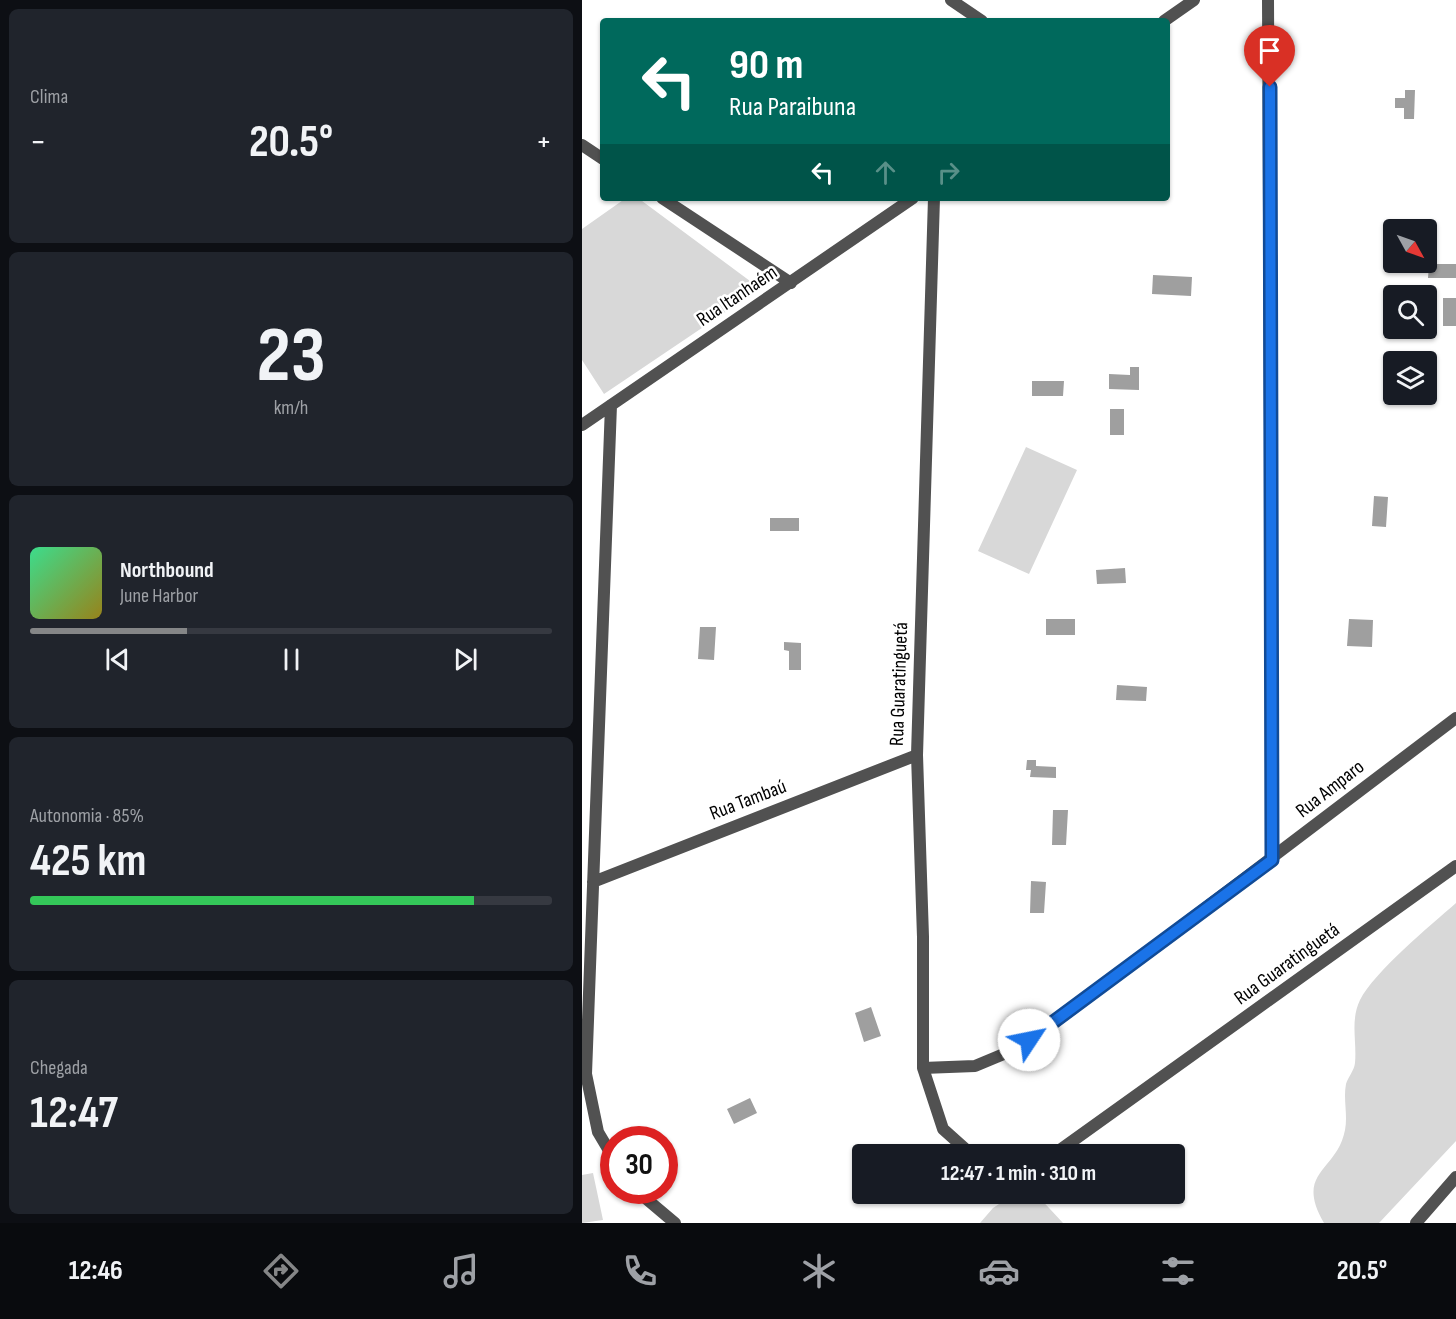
<!DOCTYPE html>
<html lang="pt">
<head>
<meta charset="utf-8">
<style>
  body { margin:0; font-family:"Sofia Sans Condensed",sans-serif; background:#20242c; color:#f1f3f6; height:100vh; display:flex; flex-direction:column; font-size:22px; white-space:nowrap }
  * { box-sizing:border-box; margin:0 }
  p { font-size:20px; color:#9ea1a6 }
  .icon { flex:none; width:33px; height:33px; fill:none; stroke:currentColor; stroke-width:2; stroke-linecap:round; stroke-linejoin:round }
  .map { position:relative; flex:1; overflow:hidden }
  .details { display:flex; flex-direction:column; gap:9px; padding:9px; background:#0d0f14; width:582px }
  .details>* { flex:none }
  .hud { position:absolute; left:18px; top:18px; width:570px; height:183px; border-radius:6px; box-shadow:0 2px 4px #0004; background:#00695c; color:#fff; overflow:hidden }
  .needle { width:39px; rotate:130deg }
  .tools { position:absolute; left:801px; top:219px; display:grid; gap:12px }
  .tools a { display:grid; place-items:center; width:54px; height:54px; border-radius:6px; background:#171b24; box-shadow:0 2px 4px #0004; font-size:30px }
  .speed { position:absolute; left:18px; top:1126px; display:flex; gap:12px; font-size:30px; font-weight:700; text-align:center }
  .speed>* { display:grid; place-content:center; width:78px; height:78px; border-radius:50%; background:#171b24; box-shadow:0 2px 4px #0004; line-height:1 }
  .speed .limit { border:9px solid #d22; background:#fff; color:#111 }
  .pin { position:absolute; display:grid; place-items:center; width:51px; height:51px; color:#fff; margin:-62px -26px; border-radius:50% 50% 50% 0; rotate:-45deg; box-shadow:0 0 6px #0007 }
  .pin .icon { rotate:45deg }
  .me { position:absolute; width:66px; margin:-33px; rotate:56deg; stroke-linejoin:round; filter:drop-shadow(0 0 4px #0008) }
  .turn { display:flex; align-items:center; gap:21px; height:126px; padding:0 30px; font-size:27px }
  .turn .icon { width:78px; height:78px; stroke-width:2.5 }
  .turn b { display:block; font-size:42px; line-height:51px }
  .lanes { display:flex; align-items:center; height:57px; padding:0 30px; background:#0003; justify-content:center; gap:30px; direction:ltr }
  .lanes .off { opacity:.35 }
  .big { font-size:45px; font-weight:700; line-height:1.1 }
  .details .tile { flex:1; display:flex; flex-direction:column; justify-content:center; gap:9px; min-width:0; padding:0 21px; border-radius:9px; background:#20242c }
  .details .dial { align-items:center; gap:0 }
  .dial b { font-size:78px; line-height:1 }
  .song { display:flex; align-items:center; gap:18px }
  .cover { width:72px; height:72px; border-radius:9px; background:linear-gradient(135deg,hsl(150 70% 55%),hsl(50 70% 35%)) }
  .played { height:6px; border-radius:3px; background:linear-gradient(90deg,#858687 30%,#363941 30%) }
  .keys { display:flex; justify-content:space-around; direction:ltr }
  .heat { display:flex; justify-content:space-between; align-items:center; font-size:33px; direction:ltr }
  .charge { height:9px; border-radius:4px; background:linear-gradient(90deg,#34c759 85%,#363941 0) }
  .trip { position:absolute; left:270px; top:1144px; width:333px; height:60px; border-radius:6px; background:#171b24; box-shadow:0 2px 4px #0004; font-weight:700; line-height:60px; text-align:center }
  .tab-bar { display:flex; height:96px; justify-content:space-around; align-items:center; background:#090b0e; color:#9ea1a6 }
  .tab-bar .icon { width:42px; height:42px }
  .tab-bar .on { color:#858687 }
  .tab-bar b { font-size:27px; color:#f1f3f6 }
  main { display:flex; flex:1; min-height:0 }
  .map>svg:first-child { display:block }
  .green { fill:#d8d8d8 }
  .water { fill:#9f9f9f }
  .lines { fill:none; stroke-linecap:round; stroke-linejoin:round }
  .minor { stroke:#515151; stroke-width:12 }
  .route-casing { stroke:#114b97; stroke-width:15 }
  .route { stroke:#1a73e8; stroke-width:10 }
  .labels { text-anchor:middle; dominant-baseline:central; stroke-width:5; stroke-linejoin:round; paint-order:stroke }
  .street-label { font-size:20px; fill:#000; stroke:#fff }
</style>
</head>
<body>
<main>
<section class="details">
<div class="tile"><p>Clima</p>
<div class="heat"><a>−</a><b class="big">20.5°</b><a>+</a></div>
</div>
<div class="tile dial"><b>23</b><p>km/h</p></div>
<div class="tile">
<div class="song"><i class="cover"></i><div><b>Northbound</b><p>June Harbor</p></div></div>
<div class="played"></div>
<div class="keys"><svg class="icon" aria-label="previous" viewBox="0 0 24 24"><path d="M18 5L8 12l10 7zM5 5v14"/></svg><svg class="icon" aria-label="pause" viewBox="0 0 24 24"><path d="M8 5v14M16 5v14"/></svg><svg class="icon" aria-label="next" viewBox="0 0 24 24"><path d="M6 5l10 7-10 7zM19 5v14"/></svg></div>
</div>
<div class="tile"><p>Autonomia · 85%</p><b class="big">425 km</b><div class="charge"></div></div>
<div class="tile"><p>Chegada</p><b class="big">12:47</b></div>
</section>
<div class="map">
<svg width="874" height="1223" viewBox="0 0 874 1223">
  <rect width="100%" height="100%" fill="#fff"/>
  <path class="green" d="M44,198H56L168,281L166,291L154,305L22,394L0,360V229Z
    M444,447L495,470L447,574L396,551Z
    M874,903V1141L797,1223H742C712,1171 755,1172 763,1130C766,1115 761,1099 764,1084C766,1077 772,1071 773,1063C775,1041 768,1021 778,1000C792,972 849,925 874,903Z
    M11,1173L21,1220L0,1223V1175Z
    M432,1194H454L481,1223H398L411,1208Z"/>
  <path class="water" d="M823,90H833L832,119H822V108H813V98H823Z
    M847,264H874V278H846Z
    M571,275L610,277L609,296L570,294Z
    M861,298H874V326H861Z
    M548,367H557V390L527,389V374L548,375Z
    M450,381H482L481,396H450Z
    M528,409H542V435H528Z
    M792,496L806,497L804,527L790,526Z
    M188,518H217V531H188Z
    M543,568L544,583L515,584L514,570Z
    M464,619H493V635H464Z
    M767,619L791,620L790,647L765,646Z
    M118,627H134L132,660L116,659Z
    M202,642L219,643V670H207V651L202,650Z
    M535,685L565,687L564,701L534,700Z
    M445,760H454V766L474,767V778L448,777L449,770H444Z
    M471,810H486L484,845H470Z
    M449,881L464,882L462,913H448Z
    M289,1007L299,1036L282,1042L273,1013Z
    M168,1098L175,1113L152,1124L145,1109Z"/>
  <g class="lines">
    <path class="minor" d="M369,0L400,21
      M686,0L690,860
      M582,21L612,0
      M0,145L21,159
      M80,198L209,283
      M352,198L335,755L341,937V1068L361,1129L390,1155
      M29,405L4,1074L16,1132L32,1159
      M0,425L331,198
      M11,882L335,755
      M341,1068L393,1066L429,1051L465,1028L874,718
      M471,1155L874,866
      M55,1191L93,1223
      M834,1223L874,1177"/>
  </g>
  <g class="lines">
    <g class="route-casing">
      <path id="route" d="M447,1040L690,860L688,87"/>
    </g>
    <use href="#route" class="route"/>
  </g>
  <g class="labels">
    <g class="street-label">
      <text transform="translate(155 296) rotate(-34)">Rua Itanhaém</text>
      <text transform="translate(317 684) rotate(-88)">Rua Guaratinguetá</text>
      <text transform="translate(748 789) rotate(-38)">Rua Amparo</text>
      <text transform="translate(166 800) rotate(-21)">Rua Tambaú</text>
      <text transform="translate(705 964) rotate(-36)">Rua Guaratinguetá</text>
    </g>
  </g>
</svg>
<div class="tools">
<a><svg class="needle" viewBox="-14 -14 28 28"><path d="M0-13l5 13h-10z" fill="#e53935"/><path d="M0 13l5-13h-10z" fill="#9ea1a6"/></svg></a>
<a><svg class="icon" aria-label="search" viewBox="0 0 24 24"><circle cx="10" cy="10" r="6"/><path d="M15 15l6 6"/></svg></a>
<a><svg class="icon" aria-label="layers" viewBox="0 0 24 24"><path d="M12 4l9 5-9 5-9-5zM3 14l9 5 9-5"/></svg></a>
</div>
<div class="speed"><div class="limit">30</div></div>
<div class="pin" style="left:688px;top:87px;background:#d93025"><svg class="icon" aria-label="arrive" viewBox="0 0 24 24"><path d="M6 21V4h12l-3 4 3 4H6"/></svg></div>
<svg class="me" style="left:447px;top:1040px" viewBox="-20 -20 40 40"><circle r="19" fill="#fff"/><path d="M0-13L10 11 0 6-10 11z" fill="#1a73e8"/></svg>
<div class="trip">12:47 · 1 min · 310 m</div>
<div class="hud">
<div class="turn"><svg class="icon" aria-label="left" viewBox="0 0 24 24"><path d="M17 20v-9H6M10 6l-5 5 5 5"/></svg><div><b>90 m</b>Rua Paraibuna</div></div>
<div class="lanes"><svg class="icon" aria-label="left" viewBox="0 0 24 24"><path d="M17 20v-9H6M10 6l-5 5 5 5"/></svg><svg class="icon off" aria-label="ahead" viewBox="0 0 24 24"><path d="M12 20V5M6 11l6-6 6 6"/></svg><svg class="icon off" aria-label="right" viewBox="0 0 24 24"><path d="M7 20v-9h11M14 6l5 5-5 5"/></svg></div>
</div>
</div>
</main>
<nav class="tab-bar">
<b>12:46</b>
<svg class="icon on" aria-label="directions" viewBox="0 0 24 24"><path d="M12 3l9 9-9 9-9-9zM9 14v-3h6M13 9l2 2-2 2"/></svg>
<svg class="icon" aria-label="music" viewBox="0 0 24 24"><path d="M9 18V5l10-2v13"/><circle cx="6" cy="18" r="3"/><circle cx="16" cy="16" r="3"/></svg>
<svg class="icon" aria-label="phone" viewBox="0 0 24 24"><path d="M5 4h4l2 5-3 2q2 4 5 5l2-3 5 2v4C11 20 4 13 5 4z"/></svg>
<svg class="icon" aria-label="climate" viewBox="0 0 24 24"><path d="M12 3v18M4 7l16 10M4 17L20 7"/></svg>
<svg class="icon" aria-label="car" viewBox="0 0 24 24"><path d="M5 17H2v-5l4-1 3-4h7l3 4 3 1v5h-3M9 17h6M6 11h13"/><circle cx="7" cy="17" r="2"/><circle cx="17" cy="17" r="2"/></svg>
<svg class="icon" aria-label="filters" viewBox="0 0 24 24"><path d="M4 7h16M4 17h16"/><circle cx="9" cy="7" r="2"/><circle cx="15" cy="17" r="2"/></svg>
<b>20.5°</b>
</nav>
</body>
</html>
